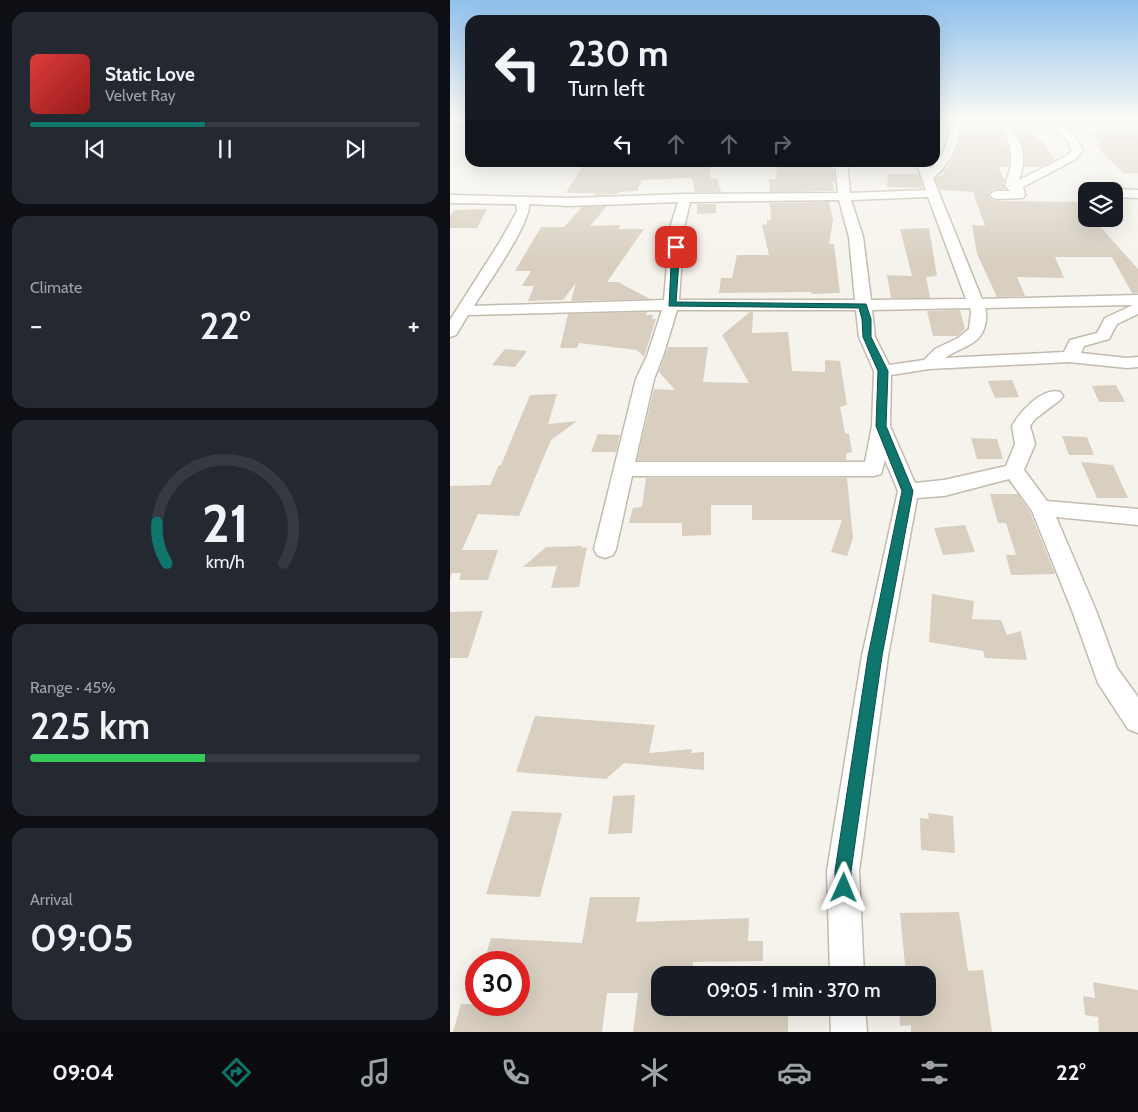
<!DOCTYPE html>
<html lang="en">
<head>
<meta charset="utf-8">
<style>
  body { margin:0; font-family:Cabin,sans-serif; background:#242831; color:#f1f3f6; height:100vh; display:flex; flex-direction:column; font-size:19px; white-space:nowrap }
  * { box-sizing:border-box; margin:0 }
  p { font-size:16px; color:#9ea1a6 }
  .icon { flex:none; width:28px; height:28px; fill:none; stroke:currentColor; stroke-width:2; stroke-linecap:round; stroke-linejoin:round }
  .map { position:relative; flex:1; overflow:hidden }
  .side { display:flex; flex-direction:column; gap:12px; padding:12px; background:#0d0f14; width:450px }
  .side>* { flex:none }
  .top-card { position:absolute; left:15px; top:15px; width:475px; height:152px; border-radius:15px; box-shadow:0 5px 20px #0002; background:#171b24; color:#f1f3f6; overflow:hidden }
  .tools { position:absolute; left:628px; top:182px; display:grid; gap:10px }
  .tools a { display:grid; place-items:center; width:45px; height:45px; border-radius:10px; background:#171b24; box-shadow:0 5px 20px #0002; font-size:25px }
  .speed { position:absolute; left:15px; top:951px; display:flex; gap:10px; font-size:25px; font-weight:700; text-align:center }
  .speed>* { display:grid; place-content:center; width:65px; height:65px; border-radius:50%; background:#171b24; box-shadow:0 5px 20px #0002; line-height:1 }
  .speed .limit { border:8px solid #d22; background:#fff; color:#111 }
  .pin { position:absolute; display:grid; place-items:center; width:42px; height:42px; color:#fff; margin:-21px; border-radius:10px; box-shadow:0 2px 8px #0006 }
  .me { position:absolute; width:55px; margin:-28px; rotate:1deg; stroke-linejoin:round; filter:drop-shadow(0 0 4px #0008) }
  .turn { display:flex; align-items:center; gap:18px; height:105px; padding:0 20px; font-size:22px }
  .turn .icon { width:65px; height:65px; stroke-width:2.5 }
  .turn b { display:block; font-size:35px; line-height:42px }
  .lanes { display:flex; align-items:center; height:48px; padding:0 20px; background:#0003; justify-content:center; gap:25px; direction:ltr }
  .lanes .off { opacity:.35 }
  .big { font-size:38px; font-weight:600; line-height:1.1 }
  .side .tile { flex:1; display:flex; flex-direction:column; justify-content:center; gap:8px; min-width:0; padding:0 18px; border-radius:15px; background:#242831 }
  .side .dial { align-items:center; gap:0 }
  .dial svg { height:130px; overflow:visible; fill:none; stroke:#363941; stroke-width:7; stroke-linecap:round; text-anchor:middle }
  .dial text { fill:#f1f3f6; stroke:none }
  .song { display:flex; align-items:center; gap:15px }
  .cover { width:60px; height:60px; border-radius:8px; background:linear-gradient(135deg,hsl(0 70% 55%),hsl(0 70% 35%)) }
  .played { height:5px; border-radius:2px; background:linear-gradient(90deg,#0f766e 45%,#363941 45%) }
  .keys { display:flex; justify-content:space-around; direction:ltr }
  .heat { display:flex; justify-content:space-between; align-items:center; font-size:28px; direction:ltr }
  .charge { height:8px; border-radius:4px; background:linear-gradient(90deg,#34c759 45%,#363941 0) }
  .trip { position:absolute; left:201px; top:966px; width:285px; height:50px; border-radius:15px; background:#171b24; box-shadow:0 5px 20px #0002; font-weight:600; line-height:50px; text-align:center }
  .dock { display:flex; height:80px; justify-content:space-around; align-items:center; background:#090b0e; color:#9ea1a6 }
  .dock .icon { width:35px; height:35px }
  .dock .current { color:#0f766e }
  .dock b { font-size:22px; color:#f1f3f6 }
  main { display:flex; flex:1; min-height:0 }
  .map>svg:first-child { display:block }
  .building { fill:#d8cfc1 }
  .lines { fill:none; stroke-linecap:round; stroke-linejoin:round }
  .minor-casing { stroke:#c2bbae; stroke-width:3 }
  .minor { fill:#fff; fill-rule:evenodd }
  .route { fill:#0f766e; stroke:#0a4d48 }
</style>
</head>
<body>
<main>
<section class="side">
<div class="tile">
<div class="song"><i class="cover"></i><div><b>Static Love</b><p>Velvet Ray</p></div></div>
<div class="played"></div>
<div class="keys"><svg class="icon" aria-label="previous" viewBox="0 0 24 24"><path d="M18 5L8 12l10 7zM5 5v14"/></svg><svg class="icon" aria-label="pause" viewBox="0 0 24 24"><path d="M8 5v14M16 5v14"/></svg><svg class="icon" aria-label="next" viewBox="0 0 24 24"><path d="M6 5l10 7-10 7zM19 5v14"/></svg></div>
</div>
<div class="tile"><p>Climate</p>
<div class="heat"><a>−</a><b class="big">22°</b><a>+</a></div>
</div>
<div class="tile dial"><svg viewBox="0 0 100 80">
<path d="M14 69A42 42 0 1 1 86 69"/>
<path d="M14 69A42 42 0 0 1 8 44" stroke="#0f766e"/>
<text x="50" y="56" font-size="32" font-weight="700">21</text>
<text x="50" y="72" font-size="11">km/h</text>
</svg></div>
<div class="tile"><p>Range · 45%</p><b class="big">225 km</b><div class="charge"></div></div>
<div class="tile"><p>Arrival</p><b class="big">09:05</b></div>
</section>
<div class="map">
<svg width="688" height="1032" viewBox="0 0 688 1032">
  <rect width="100%" height="100%" fill="#f6f3ec"/>
  <path class="building" d="M552,132L558,147L559,161L558,167H548L555,180L553,184L556,189H544L538,193V197L545,201L636,202V223H647L688,269V293H682L662,257H605L614,278L567,277L575,296L547,297L527,254L522,225L535,226L523,192L490,190L485,179L494,174L493,171L498,168L508,147L511,133Z
    M580,133L594,144L605,159L591,167H574V151L568,134Z
    M640,133H688V173H673L645,145H650Z
    M260,162V179L267,178L271,192H245L242,178L192,180L187,191L170,192L167,194L143,195L146,193H116L134,163Z
    M327,162H379L384,171L385,183L382,182L384,191L320,192L319,179H326Z
    M438,174H468L473,188L437,187Z
    M379,202L383,220L379,244H384L390,293L363,294L360,292L269,293L271,278H282L287,255H319L312,225L317,224V220H321L320,203Z
    M247,204H266V213L247,214Z
    M157,206L140,226L170,225L169,229H194L157,282H168L200,299L121,301L126,283L113,300L78,301L84,286H72L81,271H65L91,227H114L132,207Z
    M37,209L27,228H0V216L4,210Z
    M479,228L487,276L476,277L480,298H441L437,275L462,276L450,229Z
    M510,310L515,329L507,336H483L477,311Z
    M197,312L196,315H203L202,319H206L194,357L187,350L129,343L127,348H110L118,314Z
    M300,312H303L302,333L338,332L342,371L375,372V360L390,361L397,405L390,407L395,433L399,434L402,452L396,454V460H187L204,389L225,390L209,372L218,347H258L253,382L299,383L272,335Z
    M55,349L77,351L65,367L42,365Z
    M562,380L569,397L545,398L538,381Z
    M666,385L675,402H649L642,386Z
    M107,394L98,424L127,421L101,440L69,516L28,514L12,550H48L38,580H9L11,573H2L0,579V486L40,485L49,465H51L80,395Z
    M148,434L170,435L166,452H141Z
    M612,436L637,437L644,455H619Z
    M521,438L547,439L553,459H527Z
    M631,462L663,465L678,498H647Z
    M196,478H397L403,538L397,556L381,552L392,520H302V505H261V535L232,536V523H179L183,508L192,507Z
    M540,494H568L580,512L605,574L561,575L556,555H566L556,523H548Z
    M515,525L525,552L493,555L484,528Z
    M132,546V548L137,547L129,587L101,588L107,566L73,567L96,547Z
    M482,594L524,601L522,619L551,620L557,635L571,631L577,660L535,658L533,651L479,642Z
    M33,611L18,658H0V612Z
    M85,716L205,725L199,753L242,749L241,753L254,752V770L174,763L156,779L66,772Z
    M185,795L182,833L158,834L163,796Z
    M62,811L112,813L90,897L36,894Z
    M478,813L503,816L505,853L471,850L470,818L479,819Z
    M140,897H190L186,922L299,918L298,941H313V961L243,962L242,975H210V1008H274V1010L338,1008V1032H183L188,993H157L152,1032H3L11,1004L69,1005V962H34L41,938L132,943Z
    M509,912L518,971L533,970L542,1032H461V1025L450,1026L449,1008H478V975H456L450,913Z
    M643,982L688,990V1032H649L648,1017L635,1015L633,996L645,998Z"/>
  <g class="lines">
    <g class="minor-casing">
      <path id="minor" d="M485,119H679L674,122L612,124L625,136L633,150L626,159L573,187L575,195L573,198L545,199L539,195L545,191H560L555,185C564,161 564,145 549,124L510,123C510,145 500,165 483,178L532,299L688,295V314L667,324L659,339L634,346L631,353L677,358L688,357V367L677,368L619,362L479,369L441,375L440,426L465,483L494,480L556,466L565,444L562,426C570,412 592,387 610,392L613,396L610,400L585,419L580,426L585,444L574,470L597,501L688,509V525L606,517L647,613L667,668L688,697V733L678,729L648,683L623,613L582,511L559,479L494,496L467,498L438,656L409,871L414,975H380L377,871L412,656L448,491L435,460L431,474L424,476H182L166,549L163,555L155,558L147,555L144,549L186,379L197,356L212,310L18,315L6,335L0,337V320L51,240L67,211L66,204L0,203V195L119,198L235,194L388,193L385,162H397L400,193L476,190L466,162H477L480,169C493,157 499,141 500,123H485ZM560,124H600L617,140L622,150L618,155L569,180C577,158 573,143 560,124ZM478,197L516,299L421,300L413,237L401,200ZM389,200L399,237L405,300H229L234,228L240,202ZM228,202L220,228L214,300L24,306C36,286 81,224 79,204L119,206ZM683,305L655,318L647,333L620,340L614,352L495,358C513,345 533,346 536,320C536,315 537,312 535,308ZM520,308L521,312L519,329L508,338L485,349L474,360L439,365L425,337L422,310ZM227,310H406L409,337L424,371L422,426L415,462H185L204,379L213,356Z
        M0,120H20V126H0Z
        M664,189L688,190V198L664,197V191H659Z
        M380,1008H415L417,1032H381Z"/>
    </g>
    <use href="#minor" class="minor"/>
  </g>
  <linearGradient id="sky" x2="0" y2="1"><stop stop-color="#8fc1ec"/><stop offset="0.45" stop-color="#fbfaf6"/><stop offset="1" stop-color="#fbfaf6" stop-opacity="0"/></linearGradient>
  <rect width="688" height="263" fill="url(#sky)"/>
  <path class="route" d="M226,245L230,247L226,302L416,304L421,319V337L438,371L436,426L463,491L432,656L401,871L402,888L400,894L394,897L388,894L385,888V871L418,656L452,491L426,426L428,371L413,337L412,319L409,308L219,306L222,247Z"/>
</svg>
<div class="tools">
<a><svg class="icon" aria-label="layers" viewBox="0 0 24 24"><path d="M12 4l9 5-9 5-9-5zM3 14l9 5 9-5"/></svg></a>
</div>
<div class="speed"><div class="limit">30</div></div>
<div class="pin" style="left:226px;top:247px;background:#d93025"><svg class="icon" aria-label="arrive" viewBox="0 0 24 24"><path d="M6 21V4h12l-3 4 3 4H6"/></svg></div>
<svg class="me" style="left:394px;top:888px" viewBox="-20 -20 40 40"><path d="M0-17L14 15 0 8-14 15z" fill="#0f766e" stroke="#fff" stroke-width="4"/></svg>
<div class="trip">09:05 · 1 min · 370 m</div>
<div class="top-card">
<div class="turn"><svg class="icon" aria-label="left" viewBox="0 0 24 24"><path d="M17 20v-9H6M10 6l-5 5 5 5"/></svg><div><b>230 m</b>Turn left</div></div>
<div class="lanes"><svg class="icon" aria-label="left" viewBox="0 0 24 24"><path d="M17 20v-9H6M10 6l-5 5 5 5"/></svg><svg class="icon off" aria-label="ahead" viewBox="0 0 24 24"><path d="M12 20V5M6 11l6-6 6 6"/></svg><svg class="icon off" aria-label="ahead" viewBox="0 0 24 24"><path d="M12 20V5M6 11l6-6 6 6"/></svg><svg class="icon off" aria-label="right" viewBox="0 0 24 24"><path d="M7 20v-9h11M14 6l5 5-5 5"/></svg></div>
</div>
</div>
</main>
<nav class="dock">
<b>09:04</b>
<svg class="icon current" aria-label="directions" viewBox="0 0 24 24"><path d="M12 3l9 9-9 9-9-9zM9 14v-3h6M13 9l2 2-2 2"/></svg>
<svg class="icon" aria-label="music" viewBox="0 0 24 24"><path d="M9 18V5l10-2v13"/><circle cx="6" cy="18" r="3"/><circle cx="16" cy="16" r="3"/></svg>
<svg class="icon" aria-label="phone" viewBox="0 0 24 24"><path d="M5 4h4l2 5-3 2q2 4 5 5l2-3 5 2v4C11 20 4 13 5 4z"/></svg>
<svg class="icon" aria-label="climate" viewBox="0 0 24 24"><path d="M12 3v18M4 7l16 10M4 17L20 7"/></svg>
<svg class="icon" aria-label="car" viewBox="0 0 24 24"><path d="M5 17H2v-5l4-1 3-4h7l3 4 3 1v5h-3M9 17h6M6 11h13"/><circle cx="7" cy="17" r="2"/><circle cx="17" cy="17" r="2"/></svg>
<svg class="icon" aria-label="filters" viewBox="0 0 24 24"><path d="M4 7h16M4 17h16"/><circle cx="9" cy="7" r="2"/><circle cx="15" cy="17" r="2"/></svg>
<b>22°</b>
</nav>
</body>
</html>
